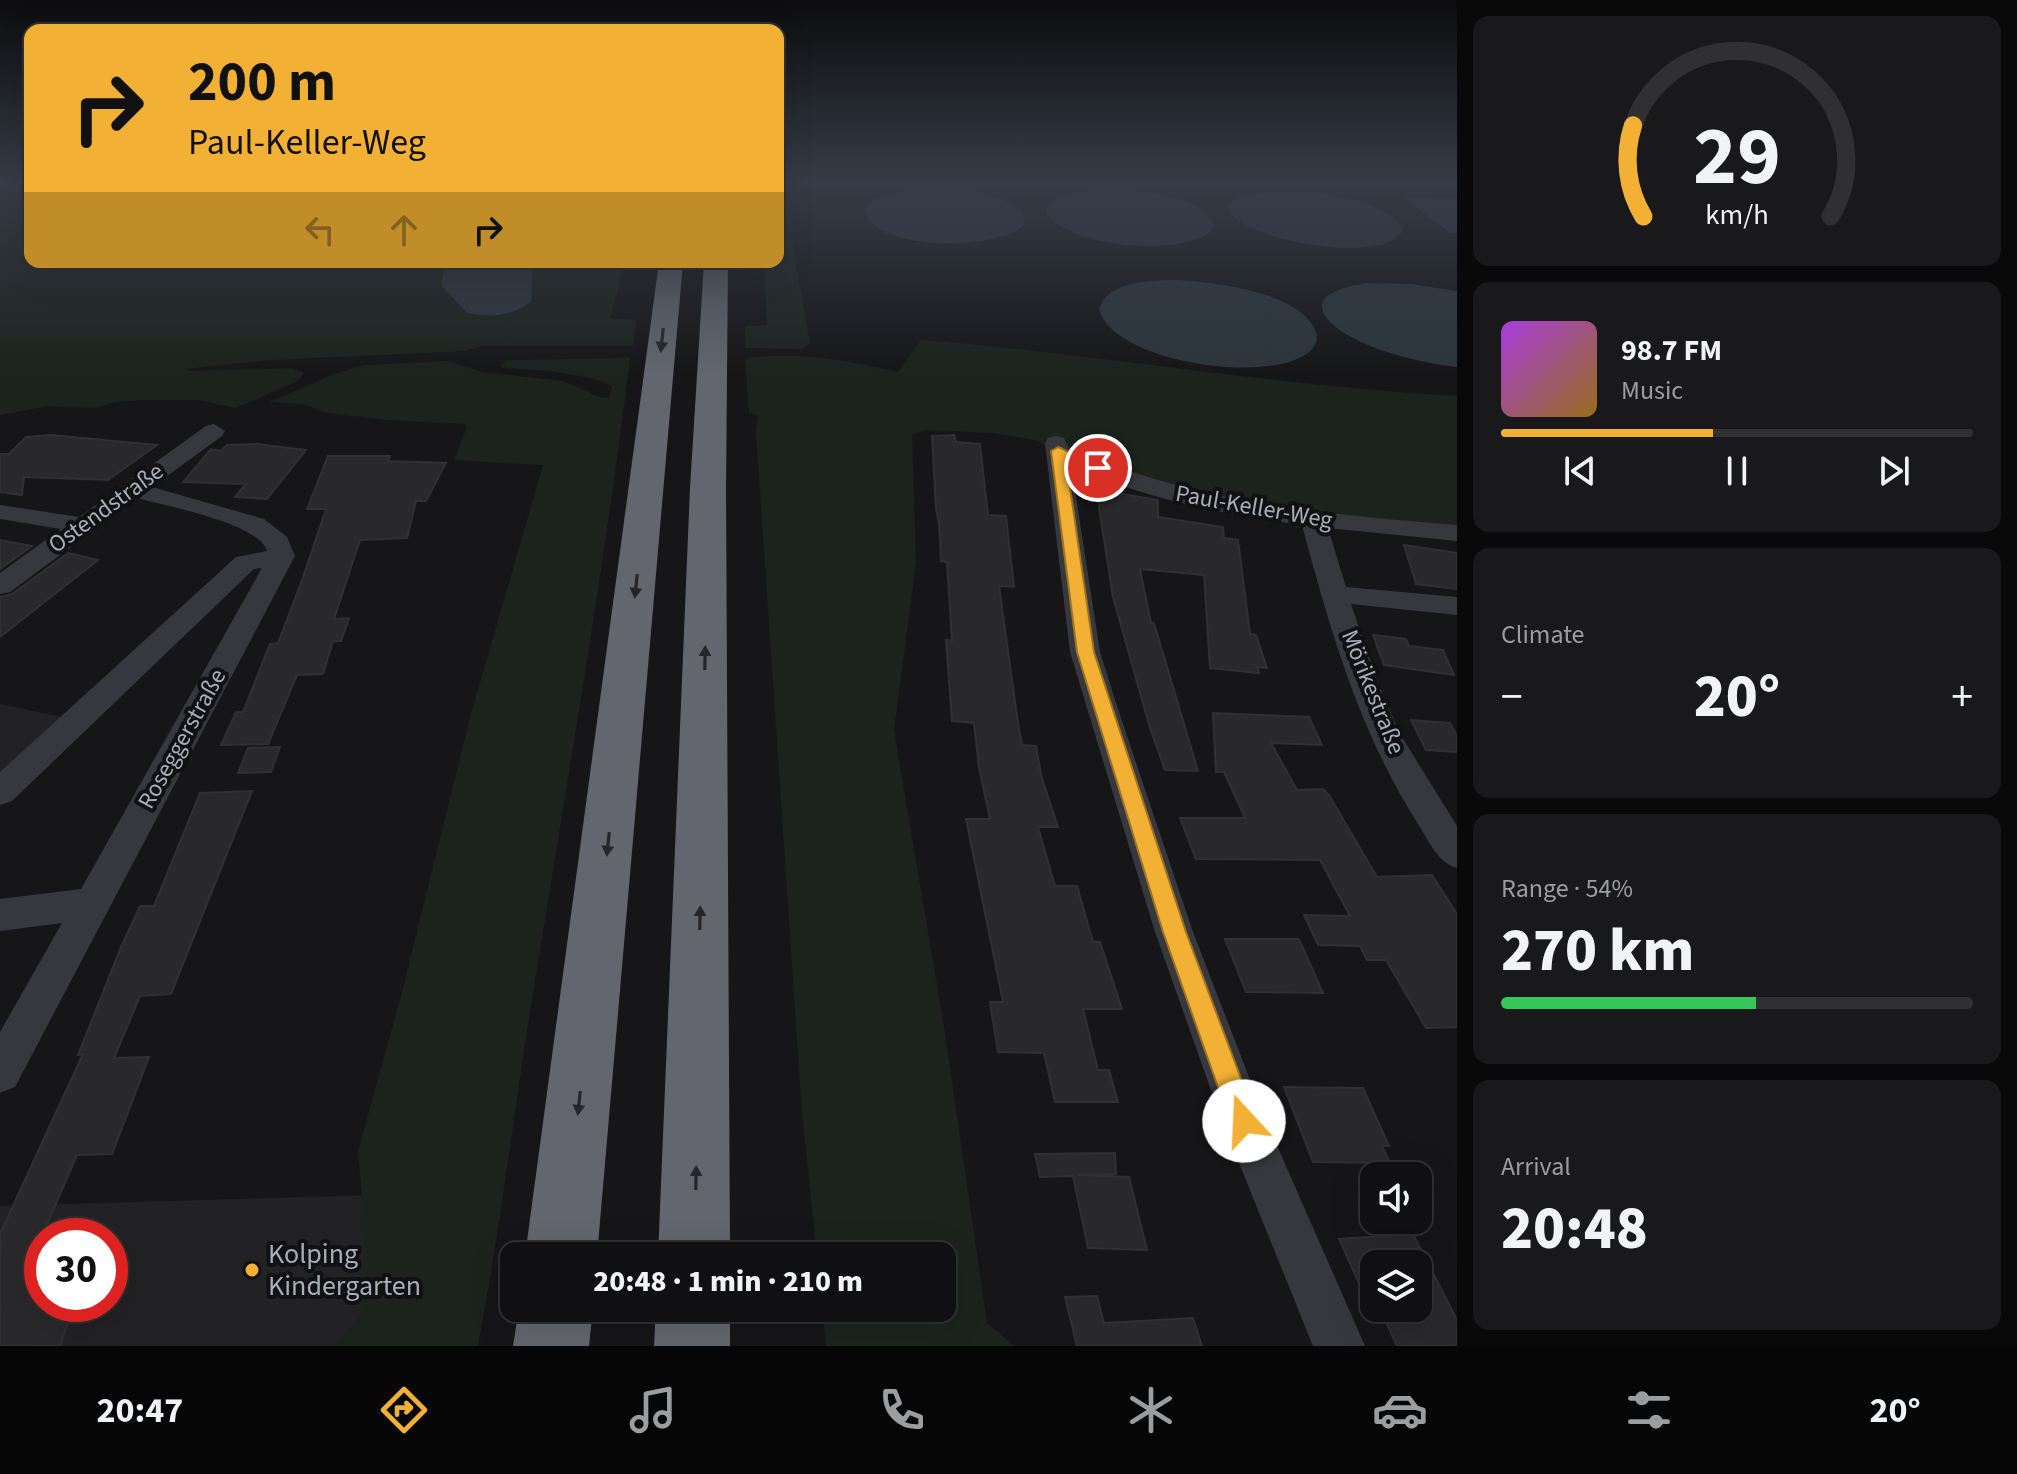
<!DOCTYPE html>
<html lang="en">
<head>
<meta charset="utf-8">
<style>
  body { margin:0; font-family:"Source Sans 3",sans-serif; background:#19191b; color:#f1f3f6; height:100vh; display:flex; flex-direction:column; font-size:30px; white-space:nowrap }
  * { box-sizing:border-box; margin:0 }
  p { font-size:26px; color:#9c9d9f }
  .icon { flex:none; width:44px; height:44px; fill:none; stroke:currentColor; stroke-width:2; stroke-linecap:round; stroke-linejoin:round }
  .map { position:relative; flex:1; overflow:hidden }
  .panel { display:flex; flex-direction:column; gap:16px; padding:16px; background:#09090a; width:560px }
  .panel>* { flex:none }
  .guide { position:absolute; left:24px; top:24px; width:760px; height:244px; border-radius:16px; box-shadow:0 8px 32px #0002,0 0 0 2px #303032; background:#f2b134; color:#111; overflow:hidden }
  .fabs { position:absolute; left:1360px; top:1162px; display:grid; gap:16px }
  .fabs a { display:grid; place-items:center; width:72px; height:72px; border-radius:16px; background:#101012; box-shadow:0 8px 32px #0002,0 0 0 2px #303032; font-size:40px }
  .speed { position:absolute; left:24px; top:1218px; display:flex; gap:16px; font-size:40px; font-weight:700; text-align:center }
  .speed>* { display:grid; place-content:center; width:104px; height:104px; border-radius:50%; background:#101012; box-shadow:0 8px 32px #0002,0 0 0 2px #303032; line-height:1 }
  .speed .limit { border:12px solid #d22; background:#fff; color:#111 }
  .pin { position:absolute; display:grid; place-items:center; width:68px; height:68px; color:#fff; margin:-34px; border:4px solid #fff; border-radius:50%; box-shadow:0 2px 8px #0007 }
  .me { position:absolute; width:88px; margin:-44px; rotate:340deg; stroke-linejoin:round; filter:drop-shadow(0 0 6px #0008) }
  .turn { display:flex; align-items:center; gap:28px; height:168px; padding:0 32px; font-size:36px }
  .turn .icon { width:104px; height:104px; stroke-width:2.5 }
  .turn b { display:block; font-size:56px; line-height:68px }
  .lanes { display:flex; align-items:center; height:76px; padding:0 32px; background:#0003; justify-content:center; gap:40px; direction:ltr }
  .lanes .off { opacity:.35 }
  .big { font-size:60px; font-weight:800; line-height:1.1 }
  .panel .widget { flex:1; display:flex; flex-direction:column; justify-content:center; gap:12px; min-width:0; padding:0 28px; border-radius:16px; background:#19191b }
  .panel .dial { align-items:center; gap:0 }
  .dial svg { height:208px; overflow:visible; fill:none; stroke:#303032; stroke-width:7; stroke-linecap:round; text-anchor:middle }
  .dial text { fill:#f1f3f6; stroke:none }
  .song { display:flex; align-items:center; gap:24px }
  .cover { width:96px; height:96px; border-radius:12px; background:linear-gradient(135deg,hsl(280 70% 55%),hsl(40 70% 35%)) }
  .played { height:8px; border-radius:4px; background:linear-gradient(90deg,#f2b134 45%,#303032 45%) }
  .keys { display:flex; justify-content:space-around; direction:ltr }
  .heat { display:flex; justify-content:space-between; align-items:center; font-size:44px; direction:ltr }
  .charge { height:12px; border-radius:6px; background:linear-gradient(90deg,#34c759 54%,#303032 0) }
  .trip { position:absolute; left:500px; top:1242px; width:456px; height:80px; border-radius:16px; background:#101012; box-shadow:0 8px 32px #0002,0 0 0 2px #303032; font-weight:800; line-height:80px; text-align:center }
  .tab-bar { display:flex; height:128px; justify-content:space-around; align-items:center; background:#060607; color:#9c9d9f }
  .tab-bar .icon { width:56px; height:56px }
  .tab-bar .active { color:#f2b134 }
  .tab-bar b { font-size:36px; color:#f1f3f6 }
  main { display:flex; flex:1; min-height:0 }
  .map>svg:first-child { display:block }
  .built { fill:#222225; fill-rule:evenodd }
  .green { fill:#1c231d }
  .water { fill:#2c353c }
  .building { fill:#29292c; stroke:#303034; stroke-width:2; fill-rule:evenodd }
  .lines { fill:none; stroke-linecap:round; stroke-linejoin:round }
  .street { fill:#37383d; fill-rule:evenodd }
  .highway { fill:#63666e; fill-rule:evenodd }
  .oneway { fill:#26262a }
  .route { fill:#f2b134; stroke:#9d7322; stroke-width:2 }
  .poi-dot { fill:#f2b134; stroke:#111113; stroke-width:3 }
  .labels { text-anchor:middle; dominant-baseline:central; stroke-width:8; stroke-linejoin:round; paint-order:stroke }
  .street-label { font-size:24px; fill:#a8adb8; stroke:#111113 }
  .near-poi-label { font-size:28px; fill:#a8adb8; stroke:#111113; text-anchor:start }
</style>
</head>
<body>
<main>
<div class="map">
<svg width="1457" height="1346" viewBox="0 0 1457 1346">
  <rect width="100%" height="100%" fill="#161618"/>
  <path class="built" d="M0,704L67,718L0,782Z
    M411,1194L377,1346H0V1206ZM42,1236H110V1304H42Z"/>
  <path class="green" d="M0,184H30V262H452L445,266L625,262L610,318L636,320L633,346H484L464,351L271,360L186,369L191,371L292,368L304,373L298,381L236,408L198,400H142L114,402L97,408L48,406L0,415Z
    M778,184H788L794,253L810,343L802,349L745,348V326L767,325L764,262H778Z
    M921,340C1100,354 1277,386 1457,396V533L1313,519L1151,483L1111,462L1058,451L1035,440L992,433L923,430L912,435L916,562L894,730L945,1033L987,1323L1015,1346H826L822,1308H942V1256H817L802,1112L756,431L758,415L749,413L745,359C796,350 849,361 898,372Z
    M630,358C604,571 567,782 533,993C514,1111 500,1229 478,1346H335L362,1313L367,1257L358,1151L401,996L471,714L543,465L454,460L467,427L465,424L387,420L329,413L302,404L269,402L337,373L365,365L447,361L482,372L562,381L602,398L609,397L612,386L595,379L552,371L502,368L500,365L506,360H516Z"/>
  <path class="water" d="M911,189C947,187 993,187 1022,212L1024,225C1000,251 871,252 864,210L873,199Z
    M1098,189C1127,189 1203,193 1214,225L1212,231C1179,257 1070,248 1046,213V207L1058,197Z
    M1283,191C1312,192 1392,198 1403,230C1385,266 1247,241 1228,211V205L1240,196Z
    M1402,197L1457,198V233H1450Z
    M452,262H529L533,264L531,302C511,316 492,318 467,313L441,285L445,266Z
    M1176,280C1211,282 1299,291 1315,330C1319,338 1316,346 1309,352C1270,385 1113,363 1099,309C1108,280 1150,281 1176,280Z
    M1368,283L1411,284L1457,291V367C1430,364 1404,358 1378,349C1329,332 1286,294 1368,283Z"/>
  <path class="building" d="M51,435L157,445L108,480L24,477L22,495L0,492V454H9L26,437Z
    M954,435L956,442L980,444L988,515L1006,516L1014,587L999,586L1018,723L1022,745L1036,746L1041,775L1058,827H1038L1055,886H1077L1093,942H1100L1122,1009H1083L1098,1070H1109L1118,1102H1055L1044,1053L998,1052L990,1002H1003L966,819H990L979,768L974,723L952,721L946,640L952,641L947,562L941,561L939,523L936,509L932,436Z
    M257,444L306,450L267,499L235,497L246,484L183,482L211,449L221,451L227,445Z
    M328,456H390L388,461L446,463L426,501H416L407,538L360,540L334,619L349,618L341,641H333L323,674L297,675L268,744L221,745L236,712H243L270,644L278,643L301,583L326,509H307Z
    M1100,490L1158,500V517L1223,527L1224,538L1238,540L1250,634L1256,635L1267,668L1257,667L1259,673L1210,668L1204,575L1140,569L1151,623H1154L1198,771L1165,770L1150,728L1113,597L1099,508Z
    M0,540L32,546L0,569Z
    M1404,545L1457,553V589L1416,584Z
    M68,553L98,560L0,637V597L12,594Z
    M1373,635L1406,639L1409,646L1443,650L1454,675L1384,665Z
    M1213,713L1309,717L1322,745L1271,743L1297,790L1323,789L1329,795L1377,877L1432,875L1457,914V1027L1426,1028L1386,960H1367L1360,946L1318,945L1304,915L1350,916L1320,860L1196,859L1180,818H1245L1224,772H1216Z
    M1411,720L1450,723L1457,736V752L1426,750Z
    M280,747L271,772L238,773L248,748Z
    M252,791L171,994L140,996L114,1058L149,1057L112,1154L77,1155L42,1236V1304H75L60,1346H0V1234L83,1054L78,1055L121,947L140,906H154L200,793Z
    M1225,939H1299L1323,993L1246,992Z
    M1284,1087L1363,1088L1389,1146H1382L1390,1163L1313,1162Z
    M1115,1153L1116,1174L1078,1175L1129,1177L1147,1250L1088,1248L1073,1176L1040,1177L1035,1154Z
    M1413,1234L1457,1320V1346H1397L1386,1322L1377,1323L1339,1239ZM1374,1264H1418V1308H1374Z
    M1097,1296L1104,1323L1193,1318L1202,1346H1077L1065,1297Z"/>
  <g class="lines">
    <path class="street" d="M214,424L225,431L222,436L152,487L264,519L287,537L295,556L15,1087L0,1093V1032L62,923L0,931V899L81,889L262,568L254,569L12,801L0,805V772L236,557L267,551C259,523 165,506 137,498L10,592L0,594V573L61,529L0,519V505L79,517L206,426Z
      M1056,436L1064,438L1068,447C1193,503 1322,514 1457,525V541L1328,528L1346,587L1457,597V615L1351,604L1378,683L1400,734L1457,826V868C1437,862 1429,841 1418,824C1359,731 1330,630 1302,525C1223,514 1144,499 1071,465L1100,652L1116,703L1193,932L1264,1116L1365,1346H1313L1222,1121L1155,932L1070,652L1045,443L1048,438Z"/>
    <path class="highway" d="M659,262H683L597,1256H525Z
      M704,262H728L726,488L730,1256H658L690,488Z
      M519,1308H593L589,1346H513Z
      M656,1308H730V1346H654Z"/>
  </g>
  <defs><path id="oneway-solid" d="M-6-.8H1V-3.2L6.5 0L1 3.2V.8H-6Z" transform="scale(2)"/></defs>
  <g class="oneway">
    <use href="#oneway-solid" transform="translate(662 340) rotate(96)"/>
    <use href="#oneway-solid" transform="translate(636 586) rotate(96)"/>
    <use href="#oneway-solid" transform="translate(705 658) rotate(-89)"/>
    <use href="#oneway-solid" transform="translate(608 844) rotate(96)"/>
    <use href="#oneway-solid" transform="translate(700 918) rotate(-89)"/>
    <use href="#oneway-solid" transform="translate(579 1103) rotate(96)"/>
    <use href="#oneway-solid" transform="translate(696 1178) rotate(-89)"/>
  </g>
  <linearGradient id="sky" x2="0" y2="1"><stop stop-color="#0c0c0d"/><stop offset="0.49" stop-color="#363c48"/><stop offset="1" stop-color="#363c48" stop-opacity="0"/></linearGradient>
  <rect width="1457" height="373" fill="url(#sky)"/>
  <path class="route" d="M1058,447L1105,468L1098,472L1066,460L1094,652L1186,932L1257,1121L1253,1130L1244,1134L1234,1130L1230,1121L1163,932L1077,652L1051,451Z"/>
  <circle class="poi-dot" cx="252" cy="1270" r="8"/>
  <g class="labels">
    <g class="street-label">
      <text transform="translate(1254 507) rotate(10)">Paul-Keller-Weg</text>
      <text transform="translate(106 508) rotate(-36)">Ostendstraße</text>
      <text transform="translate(1373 692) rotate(68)">Mörikestraße</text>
      <text transform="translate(182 739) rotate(-61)">Roseggerstraße</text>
    </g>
    <g class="near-poi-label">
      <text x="268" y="1254">Kolping<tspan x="268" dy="32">Kindergarten</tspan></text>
    </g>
  </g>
</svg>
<div class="fabs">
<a><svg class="icon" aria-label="sound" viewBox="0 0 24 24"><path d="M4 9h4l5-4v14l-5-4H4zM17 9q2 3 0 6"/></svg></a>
<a><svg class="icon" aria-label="layers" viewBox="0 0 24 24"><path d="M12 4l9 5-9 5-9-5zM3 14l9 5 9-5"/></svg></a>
</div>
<div class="speed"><div class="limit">30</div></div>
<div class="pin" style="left:1098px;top:468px;background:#d93025"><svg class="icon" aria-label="arrive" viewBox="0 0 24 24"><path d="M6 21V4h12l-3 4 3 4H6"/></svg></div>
<svg class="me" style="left:1244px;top:1121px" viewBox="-20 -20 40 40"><circle r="19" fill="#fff"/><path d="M0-13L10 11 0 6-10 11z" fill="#f2b134"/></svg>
<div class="trip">20:48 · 1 min · 210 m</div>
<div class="guide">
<div class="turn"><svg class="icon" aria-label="right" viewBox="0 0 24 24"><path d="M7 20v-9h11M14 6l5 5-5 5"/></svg><div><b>200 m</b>Paul-Keller-Weg</div></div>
<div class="lanes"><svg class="icon off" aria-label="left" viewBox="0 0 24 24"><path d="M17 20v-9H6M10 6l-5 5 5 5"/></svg><svg class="icon off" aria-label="ahead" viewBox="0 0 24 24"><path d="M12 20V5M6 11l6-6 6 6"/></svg><svg class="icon" aria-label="right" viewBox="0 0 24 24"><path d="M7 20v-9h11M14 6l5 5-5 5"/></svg></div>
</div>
</div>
<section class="panel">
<div class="widget dial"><svg viewBox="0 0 100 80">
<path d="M14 69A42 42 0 1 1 86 69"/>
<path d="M14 69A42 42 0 0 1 10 34" stroke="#f2b134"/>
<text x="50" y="56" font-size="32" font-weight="700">29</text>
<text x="50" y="72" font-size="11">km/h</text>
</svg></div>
<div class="widget">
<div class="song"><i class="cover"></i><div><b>98.7 FM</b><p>Music</p></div></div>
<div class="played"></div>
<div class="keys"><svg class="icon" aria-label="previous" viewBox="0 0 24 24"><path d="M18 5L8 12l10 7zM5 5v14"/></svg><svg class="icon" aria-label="pause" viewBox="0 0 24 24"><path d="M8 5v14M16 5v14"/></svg><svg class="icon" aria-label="next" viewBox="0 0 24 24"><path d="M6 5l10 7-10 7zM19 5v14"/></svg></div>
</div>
<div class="widget"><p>Climate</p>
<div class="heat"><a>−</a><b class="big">20°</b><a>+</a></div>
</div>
<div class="widget"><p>Range · 54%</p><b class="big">270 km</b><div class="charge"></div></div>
<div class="widget"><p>Arrival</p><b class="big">20:48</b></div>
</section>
</main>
<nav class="tab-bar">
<b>20:47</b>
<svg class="icon active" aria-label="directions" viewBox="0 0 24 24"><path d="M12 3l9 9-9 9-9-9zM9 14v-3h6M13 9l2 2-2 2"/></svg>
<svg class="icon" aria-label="music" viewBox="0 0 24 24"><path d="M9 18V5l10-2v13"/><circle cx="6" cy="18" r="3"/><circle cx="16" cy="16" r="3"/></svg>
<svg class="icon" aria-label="phone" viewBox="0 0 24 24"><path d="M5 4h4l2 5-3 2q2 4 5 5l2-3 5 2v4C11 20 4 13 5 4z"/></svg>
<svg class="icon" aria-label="climate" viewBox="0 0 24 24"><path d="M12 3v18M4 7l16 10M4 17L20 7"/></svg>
<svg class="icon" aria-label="car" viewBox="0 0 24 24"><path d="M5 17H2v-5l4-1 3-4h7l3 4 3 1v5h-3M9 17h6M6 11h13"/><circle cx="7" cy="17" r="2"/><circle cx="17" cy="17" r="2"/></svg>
<svg class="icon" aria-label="filters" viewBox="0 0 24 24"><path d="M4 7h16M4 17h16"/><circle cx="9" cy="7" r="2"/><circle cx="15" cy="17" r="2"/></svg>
<b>20°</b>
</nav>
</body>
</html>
